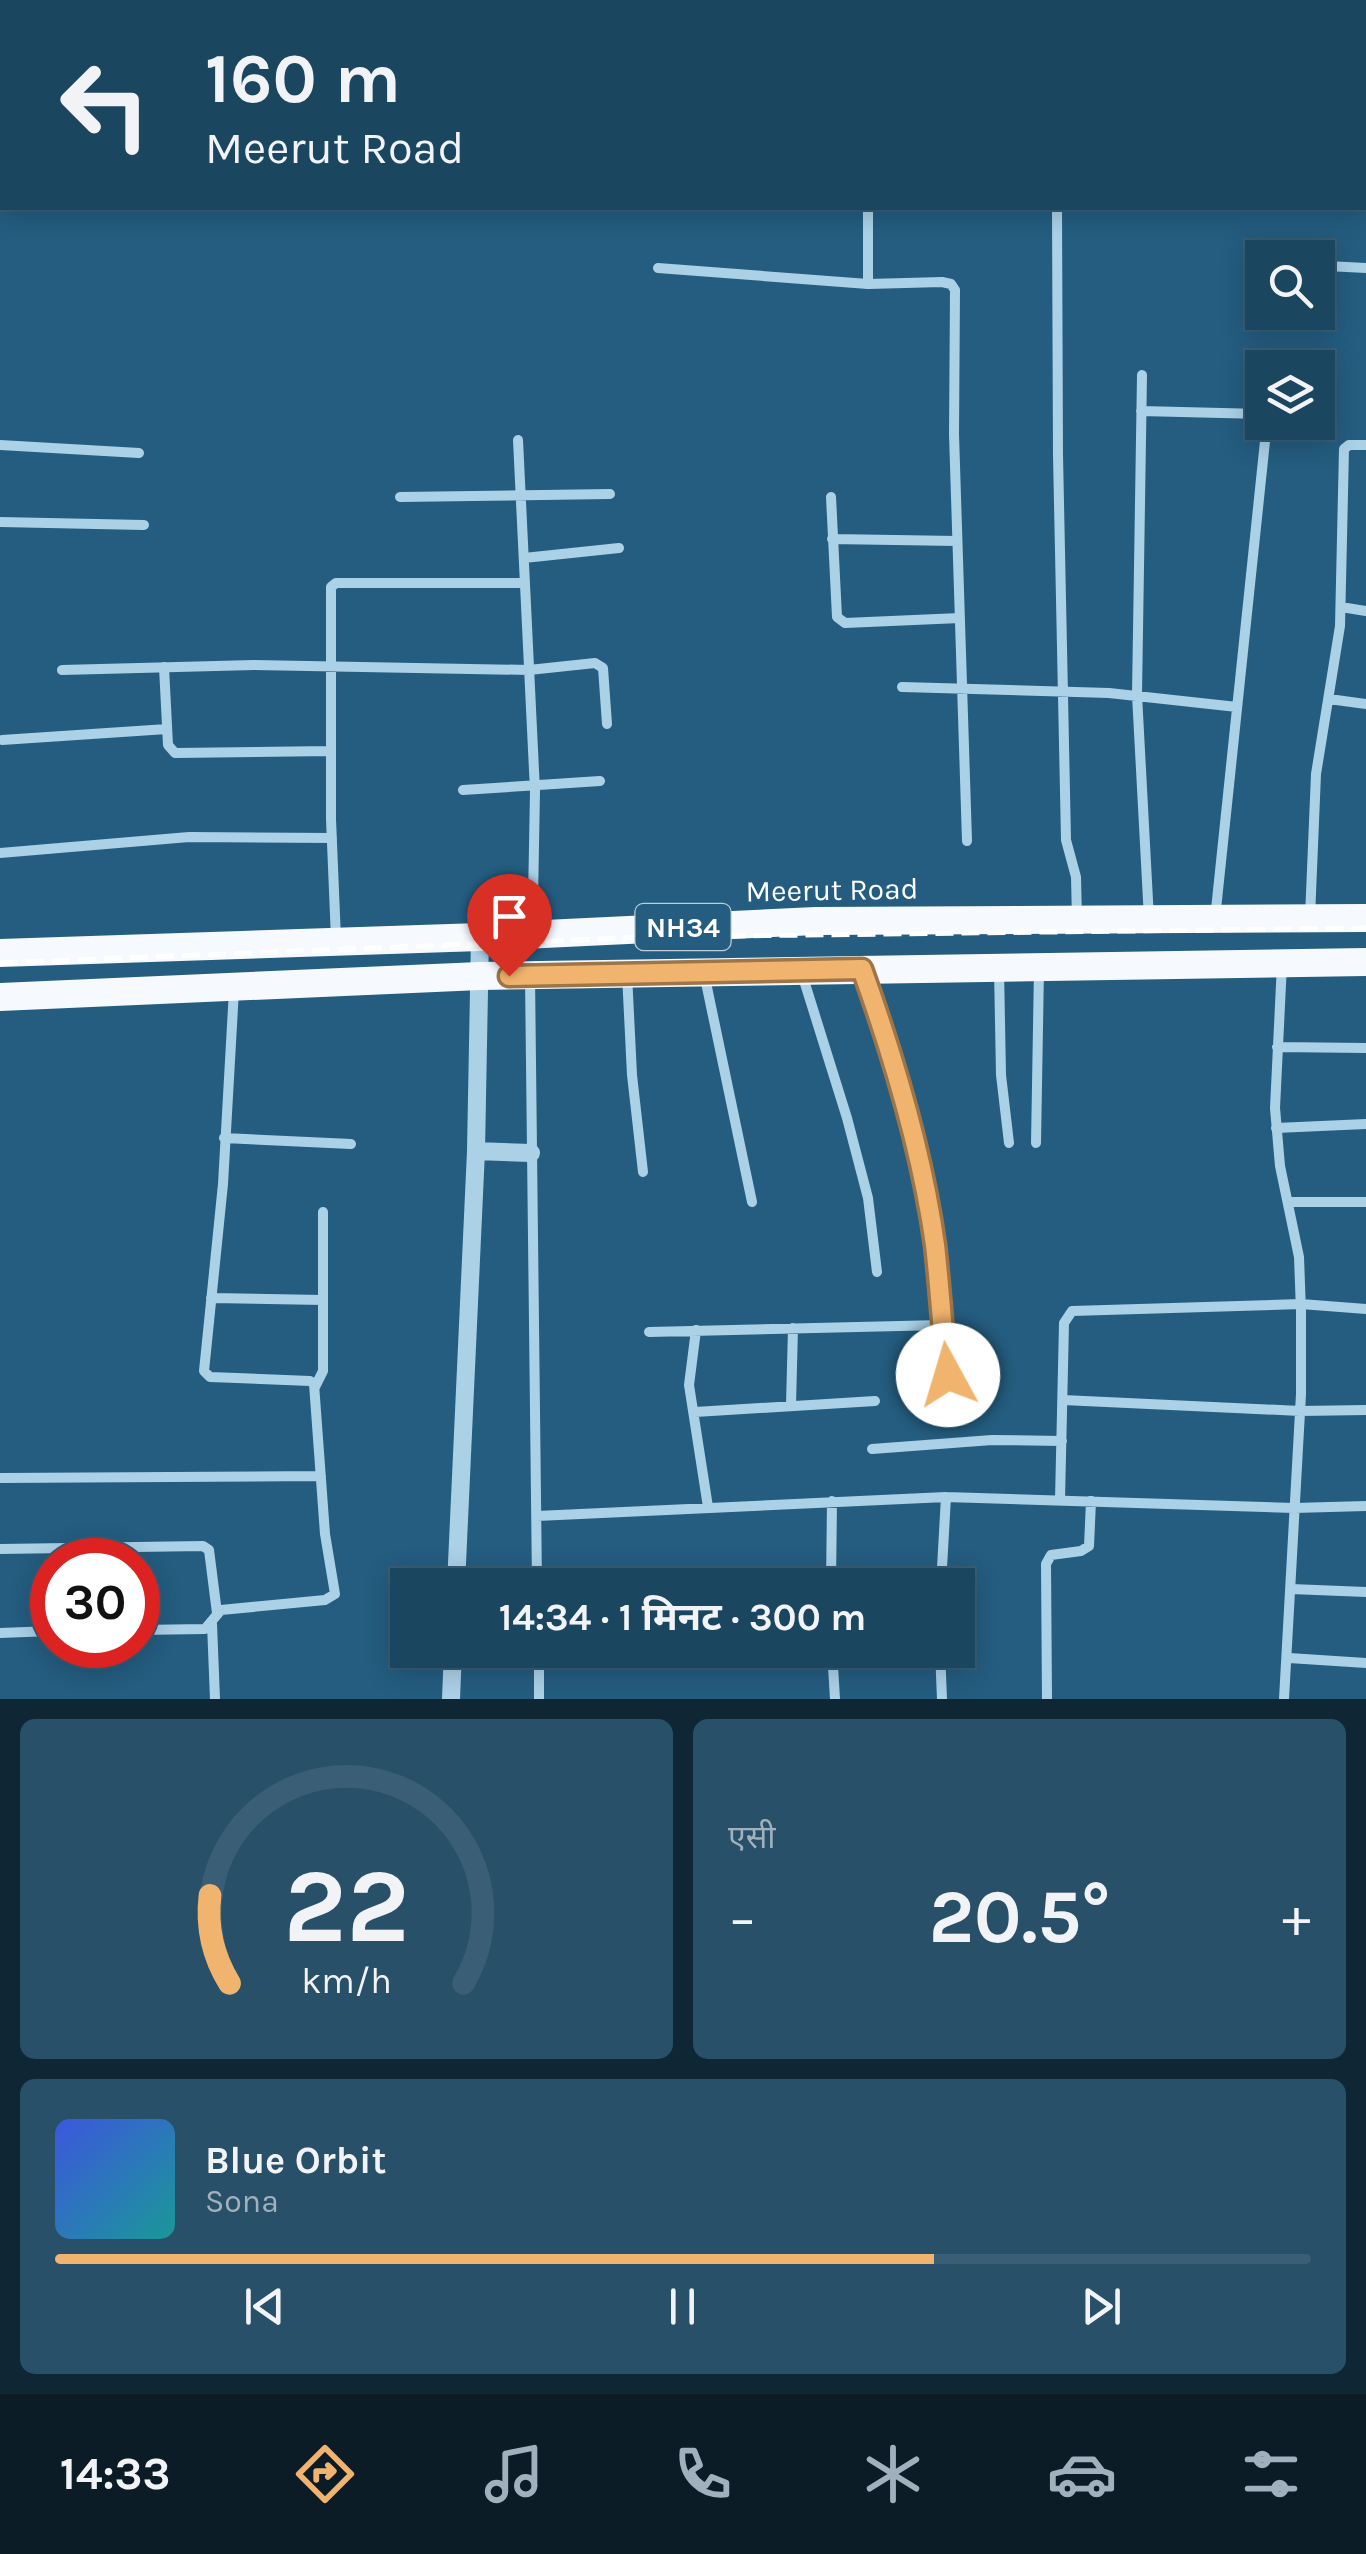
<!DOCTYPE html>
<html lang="hi">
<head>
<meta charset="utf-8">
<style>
  body { margin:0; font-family:Karla,"Noto Sans Devanagari",sans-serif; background:#285069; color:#f1f3f6; height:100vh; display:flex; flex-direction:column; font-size:38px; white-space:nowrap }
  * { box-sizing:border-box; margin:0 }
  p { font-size:32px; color:#a0b1bd }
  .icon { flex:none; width:55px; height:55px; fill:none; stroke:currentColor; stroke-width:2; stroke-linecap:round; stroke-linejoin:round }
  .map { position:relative; height:1699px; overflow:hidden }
  .drawer { display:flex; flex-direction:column; gap:20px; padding:20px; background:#0f2635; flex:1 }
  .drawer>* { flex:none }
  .hud { position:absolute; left:0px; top:0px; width:1368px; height:210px; box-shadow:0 5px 25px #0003,0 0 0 2px #395e75; background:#1b4660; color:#f1f3f6; overflow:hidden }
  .tools { position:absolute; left:1245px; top:240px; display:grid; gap:20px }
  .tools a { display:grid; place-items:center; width:90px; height:90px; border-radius:0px; background:#1b4660; box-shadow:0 5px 25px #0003,0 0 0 2px #395e75; font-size:50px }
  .speed { position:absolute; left:30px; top:1538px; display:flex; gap:20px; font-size:50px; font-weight:700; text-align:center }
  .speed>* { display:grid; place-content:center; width:130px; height:130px; border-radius:50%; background:#1b4660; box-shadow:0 5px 25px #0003,0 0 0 2px #395e75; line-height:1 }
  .speed .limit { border:15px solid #d22; background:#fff; color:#111 }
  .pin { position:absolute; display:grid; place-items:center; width:85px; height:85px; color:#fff; margin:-102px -42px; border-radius:50% 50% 50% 0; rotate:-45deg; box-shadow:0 0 10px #0007 }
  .pin .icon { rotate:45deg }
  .me { position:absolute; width:110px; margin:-55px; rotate:354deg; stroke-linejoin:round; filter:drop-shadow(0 0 8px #0008) }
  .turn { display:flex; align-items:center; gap:35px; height:210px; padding:0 40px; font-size:45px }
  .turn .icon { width:130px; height:130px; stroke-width:2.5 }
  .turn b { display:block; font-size:70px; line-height:85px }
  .big { font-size:75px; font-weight:700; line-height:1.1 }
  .drawer .card { flex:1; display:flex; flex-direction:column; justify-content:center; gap:15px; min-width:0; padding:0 35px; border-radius:15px; background:#285069 }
  .drawer .dial { align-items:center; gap:0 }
  .dial svg { height:260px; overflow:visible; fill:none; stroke:#395e75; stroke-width:7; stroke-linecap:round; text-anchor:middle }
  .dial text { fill:#f1f3f6; stroke:none }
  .song { display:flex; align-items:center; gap:30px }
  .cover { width:120px; height:120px; border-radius:15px; background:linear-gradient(135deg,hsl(230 70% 55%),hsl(180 70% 35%)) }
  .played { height:10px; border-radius:5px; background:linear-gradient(90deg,#f1b46f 70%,#395e75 70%) }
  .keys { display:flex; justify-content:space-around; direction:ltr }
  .heat { display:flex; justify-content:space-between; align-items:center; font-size:55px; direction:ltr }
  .drawer .tiles { flex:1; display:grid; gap:20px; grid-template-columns:1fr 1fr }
  .card:last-child { grid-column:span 2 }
  .trip { position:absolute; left:390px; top:1568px; width:585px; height:100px; border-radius:0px; background:#1b4660; box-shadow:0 5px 25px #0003,0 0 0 2px #395e75; font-weight:700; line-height:100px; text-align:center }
  .dock { display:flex; height:160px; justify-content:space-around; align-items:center; background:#0b1c26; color:#a0b1bd }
  .dock .icon { width:70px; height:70px }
  .dock .current { color:#f1b46f }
  .dock b { font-size:45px; color:#f1f3f6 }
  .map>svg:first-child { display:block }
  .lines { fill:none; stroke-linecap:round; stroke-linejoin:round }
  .minor { stroke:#abd1e7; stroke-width:10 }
  .tertiary { stroke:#abd1e7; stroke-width:18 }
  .trunk { stroke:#f6fafe; stroke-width:28 }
  .rail { stroke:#fff; stroke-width:5; stroke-dasharray:18 8; stroke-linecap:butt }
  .route-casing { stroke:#9d7548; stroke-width:25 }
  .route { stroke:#f1b46f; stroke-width:18 }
  .labels { text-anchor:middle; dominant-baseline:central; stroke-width:10; stroke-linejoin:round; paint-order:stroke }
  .shield { fill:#245d80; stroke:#bdced9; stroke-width:2.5 }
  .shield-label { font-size:28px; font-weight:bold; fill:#fff }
  .street-label { font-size:30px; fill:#fff; stroke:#245d80 }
</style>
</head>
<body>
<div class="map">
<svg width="1366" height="1699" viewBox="0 0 1366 1699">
  <rect width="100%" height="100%" fill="#245d80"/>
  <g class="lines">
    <path class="minor" d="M513,0L517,2
      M785,0L795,2
      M221,2V0
      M534,2L551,0
      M1006,2V0
      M1257,2V0
      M1365,46L1366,47
      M0,57H2
      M1365,122L1366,123
      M1365,179H1366
      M1057,208L1058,455L1066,840L1076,877L1077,919
      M1327,266L1366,268
      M658,268L868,284L942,282L951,284L955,290L954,434L967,841
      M868,284V208
      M1142,375L1137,695L1149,919
      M1141,411L1262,414
      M518,440L535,791L533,900L537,933
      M0,445L139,453
      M400,497L610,494
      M831,497L837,617L845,623L960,618
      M0,522L144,525
      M832,539L957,541
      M524,558L619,548
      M1341,607L1366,611
      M164,667L168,745L175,753L331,751
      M62,670L254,665L529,670L595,663L603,668L607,724
      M902,687L1109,693L1237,707
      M1329,699L1366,704
      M2,740L167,729
      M463,790L600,781
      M0,853L189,837L332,838
      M1310,917L1316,774L1340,626L1344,449L1349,445H1366
      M1215,919L1267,422
      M336,939L331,819V587L336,583H525
      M1282,964L1275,1108L1280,1166L1299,1257L1301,1311V1394L1284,1699
      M999,969L1001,1075L1009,1143
      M704,973L752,1202
      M627,974L632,1075L643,1172
      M802,974L847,1118L868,1198L877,1272
      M864,975C914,1113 936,1238 948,1384
      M530,976L537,1585
      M1277,1047L1366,1048
      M1276,1128L1366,1124
      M224,1138L351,1144
      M1036,1143L1039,969
      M1288,1202H1366
      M211,1298L323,1300
      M696,1330L689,1385L708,1507
      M649,1332L942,1325
      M315,1387L323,1371V1212
      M1063,1400L1300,1411L1366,1410
      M791,1405L793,1328
      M695,1412L875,1401
      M872,1449L992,1440L1062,1441
      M0,1478L321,1476
      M1060,1500L1064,1323L1072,1311L1301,1304L1366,1309
      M537,1516L946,1497L1294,1508L1366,1506
      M0,1549L203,1546L209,1550L217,1613
      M831,1585L832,1501
      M941,1585L946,1497
      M1291,1589L1366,1592
      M212,1624L215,1699
      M138,1630L205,1629L221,1610L325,1600L335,1594L325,1534L314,1384L310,1381L210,1377L204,1371L223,1184L234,990
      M0,1633L52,1631
      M539,1650V1699
      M723,1650V1663
      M832,1650L835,1699
      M940,1650L942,1699
      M1289,1658L1366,1663
      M1047,1699L1046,1564L1051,1555L1081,1551L1089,1546L1091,1501"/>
    <path class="tertiary" d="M476,1151L531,1153
      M456,1585L476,1151L480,937
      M451,1699L453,1650"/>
    <path class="trunk" d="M0,953L480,937L816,921L1366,918
      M0,997L480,976L1366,962"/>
    <path class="rail" d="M0,963L650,937L1366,928"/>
  </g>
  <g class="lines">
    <g class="route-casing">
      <path id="route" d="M509,976L862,969C894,1058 922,1151 935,1245C940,1288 942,1332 948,1375"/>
    </g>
    <use href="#route" class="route"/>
  </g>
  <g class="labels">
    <rect class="shield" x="635.5" y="904" width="95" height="46" rx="8"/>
    <g class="shield-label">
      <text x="683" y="927">NH34</text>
    </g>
    <g class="street-label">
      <text transform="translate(832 890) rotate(-1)">Meerut Road</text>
    </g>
  </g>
</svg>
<div class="tools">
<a><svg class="icon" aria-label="search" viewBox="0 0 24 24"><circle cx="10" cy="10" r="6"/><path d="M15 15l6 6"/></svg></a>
<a><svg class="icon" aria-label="layers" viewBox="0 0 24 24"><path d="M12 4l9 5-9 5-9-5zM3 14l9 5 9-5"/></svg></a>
</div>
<div class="speed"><div class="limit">30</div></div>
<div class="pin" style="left:509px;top:976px;background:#d93025"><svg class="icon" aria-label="arrive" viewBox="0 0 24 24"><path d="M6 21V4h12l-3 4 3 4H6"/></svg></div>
<svg class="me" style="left:948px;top:1375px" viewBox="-20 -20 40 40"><circle r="19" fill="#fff"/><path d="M0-13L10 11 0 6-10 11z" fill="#f1b46f"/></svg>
<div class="trip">14:34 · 1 मिनट · 300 m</div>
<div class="hud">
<div class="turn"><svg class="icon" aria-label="left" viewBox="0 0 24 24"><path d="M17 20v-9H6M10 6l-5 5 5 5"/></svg><div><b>160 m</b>Meerut Road</div></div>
</div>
</div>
<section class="drawer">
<div class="tiles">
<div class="card dial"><svg viewBox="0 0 100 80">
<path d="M14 69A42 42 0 1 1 86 69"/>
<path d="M14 69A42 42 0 0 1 8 42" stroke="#f1b46f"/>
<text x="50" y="56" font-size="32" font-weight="700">22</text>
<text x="50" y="72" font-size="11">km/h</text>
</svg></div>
<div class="card"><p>एसी</p>
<div class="heat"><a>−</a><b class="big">20.5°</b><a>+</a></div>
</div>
<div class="card">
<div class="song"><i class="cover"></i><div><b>Blue Orbit</b><p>Sona</p></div></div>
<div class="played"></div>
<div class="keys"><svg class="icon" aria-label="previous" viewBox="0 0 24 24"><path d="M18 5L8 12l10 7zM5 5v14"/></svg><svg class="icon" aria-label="pause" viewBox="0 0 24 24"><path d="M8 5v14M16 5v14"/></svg><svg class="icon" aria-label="next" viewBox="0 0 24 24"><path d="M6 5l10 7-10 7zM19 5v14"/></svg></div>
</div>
</div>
</section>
<nav class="dock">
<b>14:33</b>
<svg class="icon current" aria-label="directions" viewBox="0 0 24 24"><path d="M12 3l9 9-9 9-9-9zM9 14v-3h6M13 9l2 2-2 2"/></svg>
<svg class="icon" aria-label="music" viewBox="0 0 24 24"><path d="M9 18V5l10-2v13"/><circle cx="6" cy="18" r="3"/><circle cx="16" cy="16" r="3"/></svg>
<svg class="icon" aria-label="phone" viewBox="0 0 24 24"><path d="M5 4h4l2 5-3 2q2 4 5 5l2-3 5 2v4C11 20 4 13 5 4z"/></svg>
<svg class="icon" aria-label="climate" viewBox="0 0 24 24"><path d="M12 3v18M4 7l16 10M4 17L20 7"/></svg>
<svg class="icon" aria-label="car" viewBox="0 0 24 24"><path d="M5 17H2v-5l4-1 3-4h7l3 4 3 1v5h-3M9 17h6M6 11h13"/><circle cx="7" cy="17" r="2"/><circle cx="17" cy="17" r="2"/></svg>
<svg class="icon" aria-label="filters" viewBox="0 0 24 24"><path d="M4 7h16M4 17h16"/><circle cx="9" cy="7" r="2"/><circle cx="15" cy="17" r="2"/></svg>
</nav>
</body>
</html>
